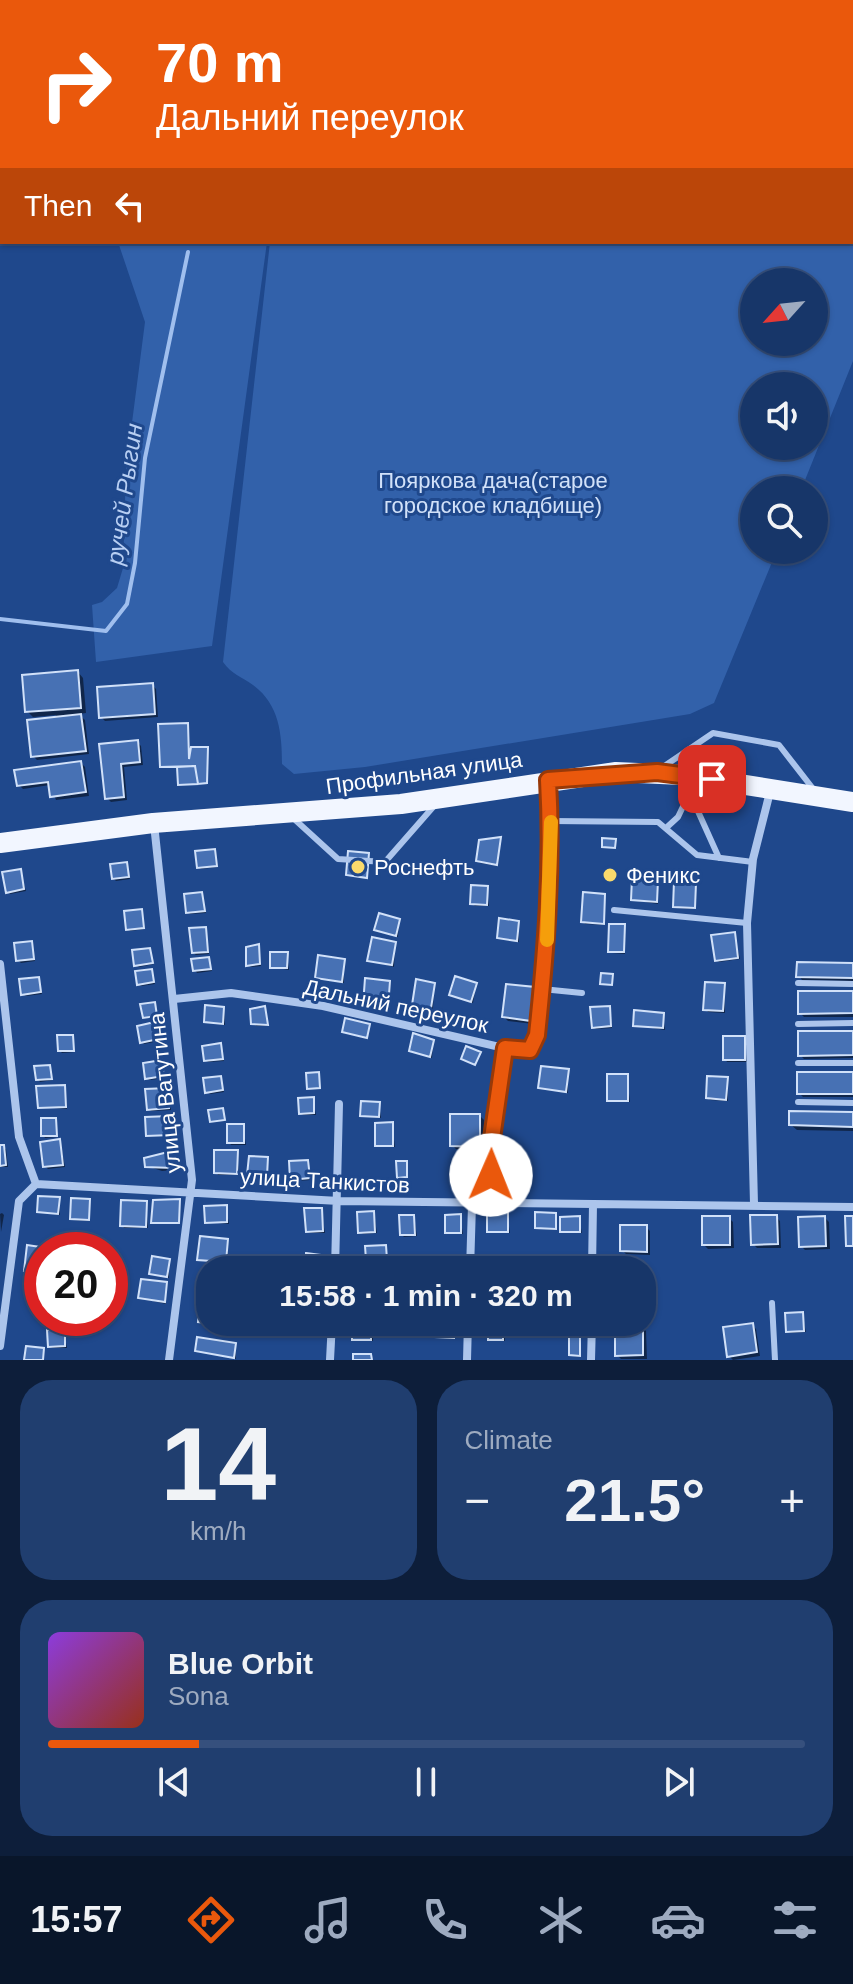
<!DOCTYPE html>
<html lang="en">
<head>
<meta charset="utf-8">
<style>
  body { margin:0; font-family:Helvetica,sans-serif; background:#203e6f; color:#f1f3f6; height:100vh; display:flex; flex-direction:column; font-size:30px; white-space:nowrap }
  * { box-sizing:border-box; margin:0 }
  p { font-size:26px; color:#9eabc0 }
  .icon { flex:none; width:44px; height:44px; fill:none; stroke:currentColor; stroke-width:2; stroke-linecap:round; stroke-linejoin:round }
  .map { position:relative; height:1360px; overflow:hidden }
  .sheet { display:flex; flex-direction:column; gap:20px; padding:20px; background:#0d1e3a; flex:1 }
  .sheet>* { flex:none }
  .banner { position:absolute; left:0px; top:0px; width:854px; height:244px; box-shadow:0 2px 6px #0004,0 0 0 2px #36507d; background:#ea580c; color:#fff; overflow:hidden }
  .needle { width:52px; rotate:243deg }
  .controls { position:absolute; left:740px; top:268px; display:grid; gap:16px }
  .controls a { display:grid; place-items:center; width:88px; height:88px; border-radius:50%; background:#173669; box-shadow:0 2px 6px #0004,0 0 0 2px #36507d; font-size:40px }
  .speed { position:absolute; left:24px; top:1232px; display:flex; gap:16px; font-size:40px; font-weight:700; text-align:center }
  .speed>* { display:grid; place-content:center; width:104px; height:104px; border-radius:50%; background:#173669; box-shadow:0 2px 6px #0004,0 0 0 2px #36507d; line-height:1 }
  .speed .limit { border:12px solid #d22; background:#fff; color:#111 }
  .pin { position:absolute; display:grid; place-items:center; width:68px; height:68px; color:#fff; margin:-34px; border-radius:16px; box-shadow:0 4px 12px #0006 }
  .me { position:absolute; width:88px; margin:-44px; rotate:1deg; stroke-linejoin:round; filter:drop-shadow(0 0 6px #0008) }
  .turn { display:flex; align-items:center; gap:28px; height:168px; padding:0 24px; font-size:36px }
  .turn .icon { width:104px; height:104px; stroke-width:2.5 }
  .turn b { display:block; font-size:56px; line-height:68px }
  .then { display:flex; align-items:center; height:76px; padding:0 24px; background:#0003; gap:16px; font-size:30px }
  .big { font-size:60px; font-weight:600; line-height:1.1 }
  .sheet .widget { flex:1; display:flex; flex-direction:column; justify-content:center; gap:12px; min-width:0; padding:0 28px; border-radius:32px; background:#203e6f }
  .sheet .dial { align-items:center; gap:0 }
  .dial b { font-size:104px; line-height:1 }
  .song { display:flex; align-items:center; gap:24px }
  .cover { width:96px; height:96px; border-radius:12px; background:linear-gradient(135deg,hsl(270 70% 55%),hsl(10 70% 35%)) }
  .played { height:8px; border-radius:4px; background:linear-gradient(90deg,#ea580c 20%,#36507d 20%) }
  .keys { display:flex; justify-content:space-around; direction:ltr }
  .heat { display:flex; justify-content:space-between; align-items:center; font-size:44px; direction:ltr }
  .sheet .tiles { flex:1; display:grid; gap:20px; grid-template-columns:1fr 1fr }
  .widget:last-child { grid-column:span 2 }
  .trip { position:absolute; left:196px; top:1256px; width:460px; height:80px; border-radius:32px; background:#173669; box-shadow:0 2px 6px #0004,0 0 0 2px #36507d; font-weight:600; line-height:80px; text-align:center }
  .dock { display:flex; height:128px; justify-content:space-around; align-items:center; background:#09162a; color:#9eabc0 }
  .dock .icon { width:56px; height:56px }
  .dock .active { color:#ea580c }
  .dock b { font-size:36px; color:#f1f3f6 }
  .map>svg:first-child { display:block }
  .green { fill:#3261aa; fill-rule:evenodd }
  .shadow { fill:#0007 }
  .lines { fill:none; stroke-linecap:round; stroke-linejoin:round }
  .stream { stroke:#a0bfee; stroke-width:4 }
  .building { fill:#4771b4; stroke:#d1e1f9; stroke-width:2 }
  .lane { stroke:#acc5ec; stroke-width:6 }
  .street { stroke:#acc5ec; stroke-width:8 }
  .primary { stroke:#f2f6ff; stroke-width:20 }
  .route-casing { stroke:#983908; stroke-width:20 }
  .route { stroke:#ea580c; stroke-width:14 }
  .slow { stroke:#f59e0b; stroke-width:14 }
  .poi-dot { fill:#fada6c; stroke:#1f488c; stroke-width:3 }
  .labels { text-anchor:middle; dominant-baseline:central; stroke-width:6; stroke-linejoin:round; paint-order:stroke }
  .park-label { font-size:22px; fill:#d1e1f9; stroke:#1f488c }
  .street-label { font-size:22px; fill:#fff; stroke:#1f488c }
  .poi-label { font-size:22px; fill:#fff; stroke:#1f488c; text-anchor:start }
  .water-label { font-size:24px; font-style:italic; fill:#b8cff3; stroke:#1f488c }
</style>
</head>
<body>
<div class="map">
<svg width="853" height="1360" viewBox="0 0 853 1360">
  <rect width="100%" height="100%" fill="#1f488c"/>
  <path class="green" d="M319,0H853V361L801,490H754V550H777L714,703L690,714L365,767L294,774L282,764C282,733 279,704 253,685C241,676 232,675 223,662L270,242H852V2ZM754,282H814V342H754ZM754,386H814V446H754Z
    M118,242H267L212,646L96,662L92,605L102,602L117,588L123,568L126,469L145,322Z"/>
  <path class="shadow" d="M78,672L83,678L86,713L78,714L85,720L89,754L37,760L33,756L56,715L33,717L27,711Z
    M152,685L156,689L158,717L105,721L101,717Z
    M137,742L141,746L143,765L124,767L127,800L111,802L107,798L101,746Z
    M81,763L85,767L89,796L56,800L50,785L23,789L19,785Z
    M500,839L498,866L480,863L478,861Z
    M215,851L218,867L201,869L199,867Z
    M126,864L130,879L116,881L114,879Z
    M20,871L26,891L10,894L8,892Z
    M657,882L658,904L633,900Z
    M695,884L696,909L677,908L675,906Z
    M487,888L489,906H475L472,903Z
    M202,894L206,913L190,914L188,912Z
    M605,896V925L585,924L583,921Z
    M141,911L145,929L130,931L128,929Z
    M399,921L398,937L376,930Z
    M518,923L519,942L499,938Z
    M624,926L625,954L612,953L610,951Z
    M205,929L209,954L196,955L193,953Z
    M734,934L740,959L719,962L717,960Z
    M31,943L35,961L21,963L18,960Z
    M395,944L394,967L369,960Z
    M258,947L261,966L251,967L248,965Z
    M150,950L154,964L139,967L136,965Z
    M287,954L289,970L272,967Z
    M208,959L212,971L197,973L195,970Z
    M344,961V983L317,978Z
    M853,965V981L802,980L799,976Z
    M151,971L155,984L141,986L139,984Z
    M38,979L42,994L26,996L23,994Z
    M389,982L390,1009L367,1008L365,1005Z
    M434,985L433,1009L416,1006L414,1004Z
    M476,985L473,1003L451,995Z
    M724,985L725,1013L708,1012L706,1009Z
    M534,989L538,993L534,1024L508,1021L504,1017Z
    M853,993V1017H804L800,1013Z
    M264,1008L269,1026H256L253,1023Z
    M609,1008L612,1028L596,1029L594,1027Z
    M224,1009L225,1025L206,1021Z
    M663,1015L665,1030L635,1025Z
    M159,1024L164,1040L144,1044L142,1042Z
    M853,1033V1058L804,1059L800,1055Z
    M72,1037L75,1052L62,1053L60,1051Z
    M744,1038L747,1062H727L725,1059Z
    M433,1041L432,1058L411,1050Z
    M220,1045L224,1061L208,1062L206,1060Z
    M161,1062L166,1078L149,1080L147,1078Z
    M50,1067L53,1080L40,1082L38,1079Z
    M568,1071V1093L541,1088Z
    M853,1074V1097H803L799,1093Z
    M627,1076L630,1102H611L609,1100Z
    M220,1078L224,1092L210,1094L207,1092Z
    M727,1079L728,1101L710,1100L708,1098Z
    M64,1087L67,1109L40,1107Z
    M167,1090L171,1110L151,1111L149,1109Z
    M313,1099L316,1115H303L301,1113Z
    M379,1104L381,1118L362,1116Z
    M853,1114V1131L797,1130L791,1125Z
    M480,1116L484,1120L483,1150L456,1149L452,1145Z
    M170,1118L172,1137L148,1135Z
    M55,1120L58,1137L45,1138L43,1135Z
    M392,1124L395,1147H379L377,1145Z
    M243,1126L246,1145H231L229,1142Z
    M60,1141L65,1167L48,1169L45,1166Z
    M0,1147L6,1149L8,1167H0Z
    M237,1152L239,1175H218L216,1172Z
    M171,1153L174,1170L162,1171L147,1166Z
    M267,1159L268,1178L249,1174Z
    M308,1162L311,1180L295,1181L292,1179Z
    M59,1199L60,1215L39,1211Z
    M89,1201L90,1221L74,1220L72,1218Z
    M180,1201V1224L153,1222Z
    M146,1203L148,1228H124L122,1225Z
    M226,1207L229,1224L207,1222Z
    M321,1210L325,1233H310L308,1231Z
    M2,1213L4,1215L1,1232L0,1214Z
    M374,1213L377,1233L363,1234L360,1232Z
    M507,1213L510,1233H492L489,1231Z
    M555,1215L557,1230L537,1228Z
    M460,1216L463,1234H449L447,1232Z
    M414,1217L417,1236L404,1237L402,1235Z
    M776,1217L780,1221L781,1248H757L753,1244Z
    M579,1218L582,1233L562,1231Z
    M729,1218L733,1222L734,1248L708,1249L704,1245Z
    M825,1218L829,1222L830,1249L805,1250L801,1246Z
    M646,1227L650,1231V1255L626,1254L622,1250Z
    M228,1241V1264L199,1259Z
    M386,1247L388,1261L368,1259Z
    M169,1261V1278L151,1273Z
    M643,1275L645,1277L644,1302L642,1301Z
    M166,1284V1304L140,1298Z
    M210,1305V1322H220V1326L200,1322Z
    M802,1314L806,1332L790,1333L788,1331Z
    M293,1322H311V1334L295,1333Z
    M354,1322H373V1341H356Z
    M490,1322L505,1324V1341L490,1339Z
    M572,1322H579L578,1330L571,1328Z
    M453,1324L455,1339L437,1337Z
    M752,1325L756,1329L760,1356L733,1360L729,1356Z
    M642,1327L646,1331L647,1359H621L617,1355Z
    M64,1332L67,1348H52L50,1346Z
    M580,1338L581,1357L573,1356L571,1354Z
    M235,1345L236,1359L197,1350Z"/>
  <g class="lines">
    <path class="stream" d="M0,619L106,631L127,604L135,563L145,458L188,252"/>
  </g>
  <path class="building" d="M78,670L81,708L25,712L22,675Z
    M153,683L155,714L99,718L97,687Z
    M81,714L86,751L31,757L27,720Z
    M188,723L189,759L191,747H208L207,783L198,784L195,766L160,767L158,724Z
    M138,740L140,762L121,764L124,797L105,799L99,744Z
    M81,761L86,792L50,797L48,782L17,786L14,770Z
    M195,766L198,784L178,785L177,767Z
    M501,837L497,865L476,861L479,840Z
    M602,838L616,839L615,848L602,847Z
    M215,849L217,866L197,868L195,851Z
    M348,851L369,853L367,878L346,875Z
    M127,862L129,877L112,879L110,864Z
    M21,869L24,889L6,893L2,872Z
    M632,878L658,880L657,902L631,900Z
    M674,881L696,883L695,908L673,907Z
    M471,885L488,886L487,905L470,904Z
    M202,892L205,911L186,913L184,894Z
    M583,892L605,894L604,924L581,922Z
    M142,909L144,928L126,930L124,911Z
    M379,913L400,919L396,936L374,930Z
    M499,918L519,921L517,941L497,938Z
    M609,924H625L624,952H608Z
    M206,927L208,952L192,953L189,928Z
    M735,932L738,958L715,961L711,935Z
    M372,937L396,942L392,965L367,961Z
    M32,941L34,959L16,961L14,943Z
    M259,944L260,964L246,966V947Z
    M150,948L153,963L134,966L132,950Z
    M270,952H288L287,968H270Z
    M318,955L345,959L342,982L315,978Z
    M209,957L211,969L193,971L191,959Z
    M797,962L853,963V978L796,977Z
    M152,969L154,982L137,985L135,971Z
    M601,973L613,974L612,985L600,984Z
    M455,976L477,983L471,1002L449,995Z
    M39,977L41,992L21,995L19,979Z
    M365,978L390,981L388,1008L363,1006Z
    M416,979L435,983L431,1008L412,1005Z
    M705,982L725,983L723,1011L703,1010Z
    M506,984L535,987L531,1021L502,1017Z
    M798,991H853V1013L798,1014Z
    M155,1002L157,1016L143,1018L140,1004Z
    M205,1005L224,1007L223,1024L204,1022Z
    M265,1006L268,1025L251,1024L250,1009Z
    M610,1006L611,1026L592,1028L590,1007Z
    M634,1010L664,1013L663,1028L633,1026Z
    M345,1018L370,1024L367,1038L342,1032Z
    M159,1021L163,1038L140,1043L137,1026Z
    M798,1031H853V1055L798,1056Z
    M413,1033L434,1040L430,1057L409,1051Z
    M57,1035H73L74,1051H58Z
    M723,1036H745V1060H723Z
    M221,1043L223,1059L204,1061L202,1046Z
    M466,1046L481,1052L475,1065L461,1059Z
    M162,1060L164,1076L145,1079L143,1063Z
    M50,1065L52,1079L36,1080L34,1066Z
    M541,1066L569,1069L566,1092L538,1088Z
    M319,1072L320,1088L307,1089L306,1073Z
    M797,1072H853V1094H797Z
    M607,1074H628V1101H607Z
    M221,1076L223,1090L205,1093L203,1078Z
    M707,1076L728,1077L726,1100L706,1098Z
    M65,1085L66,1107L38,1108L36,1086Z
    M168,1088L169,1108L147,1110L145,1089Z
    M314,1097V1113L299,1114L298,1098Z
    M361,1101L380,1102L379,1117L360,1116Z
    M223,1108L225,1120L210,1122L208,1110Z
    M789,1111L853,1112V1127L789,1125Z
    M450,1114H480V1147L450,1146Z
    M170,1116L171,1135L146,1136L145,1117Z
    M41,1118H56L57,1136H41Z
    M393,1122V1146H375V1123Z
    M227,1124H244V1143H227Z
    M60,1139L63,1165L43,1167L40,1142Z
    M0,1145H4L6,1165L0,1166Z
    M214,1150H238L237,1174L214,1173Z
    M172,1151L173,1168L145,1167L144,1158Z
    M249,1156L268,1157L267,1176L247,1175Z
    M308,1160L310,1178L290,1180L289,1161Z
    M396,1161H407V1177L397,1178Z
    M38,1196L60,1197L58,1214L37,1212Z
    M71,1198L90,1199L89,1220L70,1219Z
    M180,1199L179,1223H151L153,1200Z
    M121,1200L147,1201L146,1227L120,1226Z
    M227,1205V1222L205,1223L204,1206Z
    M304,1208H322L323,1231L306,1232Z
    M374,1211L375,1232L358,1233L357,1212Z
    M487,1211H508V1232H487Z
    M535,1212L556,1213V1229L535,1228Z
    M461,1214V1233H445V1215Z
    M399,1215H414L415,1235H400Z
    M750,1215H777L778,1244L751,1245Z
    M580,1216V1232H560V1217Z
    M702,1216H730V1245H702Z
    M825,1216L826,1246L799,1247L798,1217Z
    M845,1216H853V1246H846Z
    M620,1225H647V1252L620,1251Z
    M200,1236L228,1239L226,1262L197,1260Z
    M27,1245L54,1249L42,1250V1273L24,1271Z
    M386,1245L387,1260H366L365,1246Z
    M306,1253L322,1255L321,1267L305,1265Z
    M152,1256L170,1259L167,1277L149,1274Z
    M203,1274L210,1275V1295L200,1294Z
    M141,1279L167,1282L165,1302L138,1298Z
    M200,1302L210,1303V1322L218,1324L198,1322Z
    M803,1312L804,1331L786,1332L785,1313Z
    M291,1322H310V1332H291Z
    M352,1322H371V1340H352Z
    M435,1322H454V1338L435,1337Z
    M488,1322H503V1340H488Z
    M753,1323L757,1352L727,1357L723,1327Z
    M643,1325V1355L615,1356V1326Z
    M47,1330H65V1346L48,1347Z
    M569,1336H580V1356L569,1355Z
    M197,1337L236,1343L234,1358L195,1351Z
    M26,1346L44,1348L43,1360H24Z
    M353,1354H371L372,1360H353Z"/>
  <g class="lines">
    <path class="lane" d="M660,769L713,733L779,745L814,790
      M683,778L719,858
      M292,817L338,859L385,862L434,806
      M550,821L658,822L697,855L753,862
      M666,828L678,817L689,794
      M614,910L747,923
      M798,983L853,984
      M542,989L582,993
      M798,1024L853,1023
      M798,1063H853
      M798,1102L853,1103
      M499,1204L490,1152L505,1048
      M772,1303L775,1360"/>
    <path class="street" d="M154,824L192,1180L169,1360
      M0,964L19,1137L36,1184L19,1201L0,1346
      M174,999L231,993L323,1006L521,1052L530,1050L537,1035C546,951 553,869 548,784
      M36,1184L339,1201L853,1207
      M754,1204L747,923L753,859L770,792
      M335,1270L339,1104
      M470,1270L472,1205
      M592,1270L593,1204
      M330,1360L332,1322
      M467,1360L468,1322
      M591,1360L592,1322"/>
    <path class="primary" d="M0,843L153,823L401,804L616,772L682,775L853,802"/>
  </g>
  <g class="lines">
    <g class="route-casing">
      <path id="route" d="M491,1175L490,1152L505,1048L530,1050L537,1035C546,949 553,866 548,780L657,772L712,779"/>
    </g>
    <use href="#route" class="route"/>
    <path class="slow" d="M547,940L551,822"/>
  </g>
  <g class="poi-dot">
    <circle cx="358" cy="867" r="8"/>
    <circle cx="610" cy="875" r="8"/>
  </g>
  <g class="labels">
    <g class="park-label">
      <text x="493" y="480">Пояркова дача(старое<tspan x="493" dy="25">городское кладбище)</tspan></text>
    </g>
    <g class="street-label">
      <text transform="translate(424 773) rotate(-8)">Профильная улица</text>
      <text transform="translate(396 1006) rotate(12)">Дальний переулок</text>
      <text transform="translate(165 1093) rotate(-96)">улица Ватутина</text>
      <text transform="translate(325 1181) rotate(3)">улица Танкистов</text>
    </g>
    <g class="poi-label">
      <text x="374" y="867">Роснефть</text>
      <text x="626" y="875">Феникс</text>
    </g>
    <g class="water-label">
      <text transform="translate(124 494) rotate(-82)">ручей Рыгин</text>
    </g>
  </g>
</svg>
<div class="controls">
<a><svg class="needle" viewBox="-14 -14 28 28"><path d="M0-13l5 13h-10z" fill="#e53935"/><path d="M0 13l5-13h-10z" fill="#9eabc0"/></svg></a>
<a><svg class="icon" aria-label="sound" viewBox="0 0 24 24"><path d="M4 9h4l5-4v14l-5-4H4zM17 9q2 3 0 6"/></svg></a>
<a><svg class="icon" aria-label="search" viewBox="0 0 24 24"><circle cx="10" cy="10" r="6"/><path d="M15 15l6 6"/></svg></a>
</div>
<div class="speed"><div class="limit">20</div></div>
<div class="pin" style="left:712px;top:779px;background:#d93025"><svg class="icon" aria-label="arrive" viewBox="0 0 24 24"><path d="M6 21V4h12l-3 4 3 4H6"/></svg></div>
<svg class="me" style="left:491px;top:1175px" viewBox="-20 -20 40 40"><circle r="19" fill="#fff"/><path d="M0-13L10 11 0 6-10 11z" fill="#ea580c"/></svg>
<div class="trip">15:58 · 1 min · 320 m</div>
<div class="banner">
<div class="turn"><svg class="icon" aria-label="right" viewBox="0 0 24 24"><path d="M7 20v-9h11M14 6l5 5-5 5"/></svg><div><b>70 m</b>Дальний переулок</div></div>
<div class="then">Then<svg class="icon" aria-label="left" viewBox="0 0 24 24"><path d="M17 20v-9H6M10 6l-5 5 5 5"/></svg></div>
</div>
</div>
<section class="sheet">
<div class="tiles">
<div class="widget dial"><b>14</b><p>km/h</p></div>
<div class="widget"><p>Climate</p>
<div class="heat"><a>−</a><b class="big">21.5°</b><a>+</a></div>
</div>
<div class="widget">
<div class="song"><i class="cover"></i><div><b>Blue Orbit</b><p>Sona</p></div></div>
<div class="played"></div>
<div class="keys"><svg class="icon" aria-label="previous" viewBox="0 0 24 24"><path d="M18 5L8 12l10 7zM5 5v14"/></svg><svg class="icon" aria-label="pause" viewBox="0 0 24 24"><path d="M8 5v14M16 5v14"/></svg><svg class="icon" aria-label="next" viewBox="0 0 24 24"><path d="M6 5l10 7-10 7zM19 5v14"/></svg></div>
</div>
</div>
</section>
<nav class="dock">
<b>15:57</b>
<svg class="icon active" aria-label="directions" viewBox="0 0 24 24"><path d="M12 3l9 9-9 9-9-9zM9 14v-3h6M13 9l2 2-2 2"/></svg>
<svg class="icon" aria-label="music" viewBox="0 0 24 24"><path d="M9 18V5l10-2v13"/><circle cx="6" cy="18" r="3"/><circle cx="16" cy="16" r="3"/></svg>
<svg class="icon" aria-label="phone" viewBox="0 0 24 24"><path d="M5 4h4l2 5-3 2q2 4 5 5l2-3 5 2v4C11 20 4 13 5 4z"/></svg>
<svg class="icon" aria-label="climate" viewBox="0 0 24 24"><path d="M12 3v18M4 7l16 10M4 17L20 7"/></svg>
<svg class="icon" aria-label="car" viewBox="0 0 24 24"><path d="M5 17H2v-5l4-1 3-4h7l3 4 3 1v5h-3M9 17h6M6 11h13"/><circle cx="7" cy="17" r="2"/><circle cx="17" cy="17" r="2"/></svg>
<svg class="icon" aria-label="filters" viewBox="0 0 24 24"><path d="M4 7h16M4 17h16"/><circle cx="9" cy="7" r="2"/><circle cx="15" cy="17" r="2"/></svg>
</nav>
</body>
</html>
